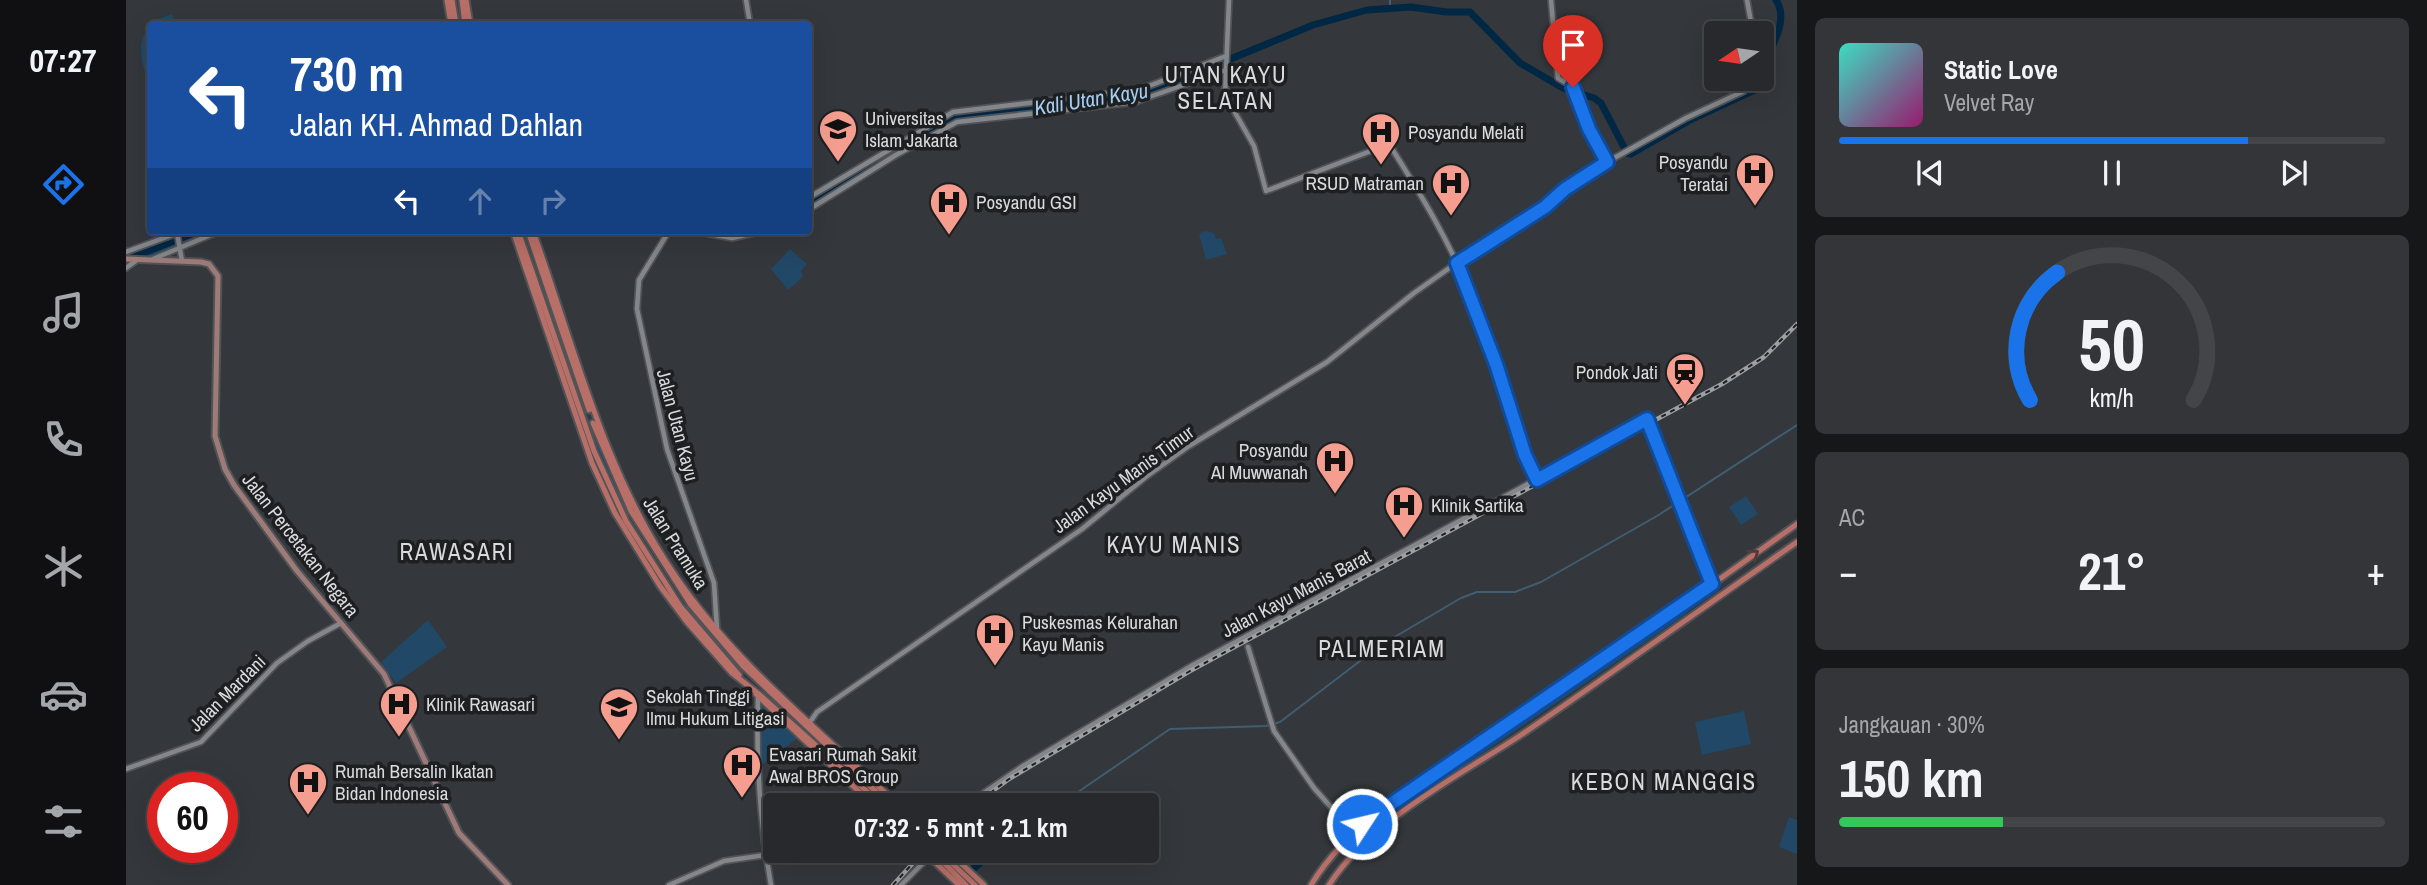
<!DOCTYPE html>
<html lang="id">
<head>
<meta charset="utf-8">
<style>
  body { margin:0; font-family:"Archivo Narrow",sans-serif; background:#333538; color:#f1f3f6; height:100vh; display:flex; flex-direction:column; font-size:26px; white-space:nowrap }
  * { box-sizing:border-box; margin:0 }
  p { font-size:23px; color:#a4a6a9 }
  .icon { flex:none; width:38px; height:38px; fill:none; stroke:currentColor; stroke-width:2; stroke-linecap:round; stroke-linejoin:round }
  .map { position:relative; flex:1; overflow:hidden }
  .details { display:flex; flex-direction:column; gap:18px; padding:18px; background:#151718; width:630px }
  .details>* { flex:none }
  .banner { position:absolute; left:21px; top:21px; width:665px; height:214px; border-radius:7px; box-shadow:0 7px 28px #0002,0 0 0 2px #434548; background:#1a4fa0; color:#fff; overflow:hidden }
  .needle { width:46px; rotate:257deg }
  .fabs { position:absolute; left:1578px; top:21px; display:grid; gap:14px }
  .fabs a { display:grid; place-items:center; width:70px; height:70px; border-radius:7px; background:#27292c; box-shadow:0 7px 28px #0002,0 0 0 2px #434548; font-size:35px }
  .speed { position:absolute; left:21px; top:772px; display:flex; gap:14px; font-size:35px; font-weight:700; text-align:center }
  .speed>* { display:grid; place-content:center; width:91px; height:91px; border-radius:50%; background:#27292c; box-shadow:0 7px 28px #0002,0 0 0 2px #434548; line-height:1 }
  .speed .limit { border:10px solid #d22; background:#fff; color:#111 }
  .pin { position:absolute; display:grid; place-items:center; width:60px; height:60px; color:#fff; margin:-72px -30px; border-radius:50% 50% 50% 0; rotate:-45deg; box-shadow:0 0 7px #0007 }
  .pin .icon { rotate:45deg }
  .me { position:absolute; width:77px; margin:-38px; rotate:55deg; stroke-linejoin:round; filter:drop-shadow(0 0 5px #0008) }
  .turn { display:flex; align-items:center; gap:24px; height:147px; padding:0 28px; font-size:32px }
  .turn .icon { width:91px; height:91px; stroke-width:2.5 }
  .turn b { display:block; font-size:49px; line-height:60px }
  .lanes { display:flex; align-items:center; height:66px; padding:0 28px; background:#0003; justify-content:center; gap:35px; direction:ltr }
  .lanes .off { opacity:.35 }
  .big { font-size:52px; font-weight:800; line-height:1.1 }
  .details .tile { flex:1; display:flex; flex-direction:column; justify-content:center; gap:10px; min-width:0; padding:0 24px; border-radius:10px; background:#333538 }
  .details .dial { align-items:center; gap:0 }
  .dial svg { height:182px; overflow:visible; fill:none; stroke:#434548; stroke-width:7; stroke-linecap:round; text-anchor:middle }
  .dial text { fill:#f1f3f6; stroke:none }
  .song { display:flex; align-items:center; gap:21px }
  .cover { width:84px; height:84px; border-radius:10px; background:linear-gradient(135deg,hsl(170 70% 55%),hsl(320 70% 35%)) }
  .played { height:7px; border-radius:4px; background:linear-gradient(90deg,#1a73e8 75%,#434548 75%) }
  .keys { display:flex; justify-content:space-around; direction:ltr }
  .heat { display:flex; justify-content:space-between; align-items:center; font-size:38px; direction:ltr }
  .charge { height:10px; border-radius:5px; background:linear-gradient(90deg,#34c759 30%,#434548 0) }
  .trip { position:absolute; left:637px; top:793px; width:396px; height:70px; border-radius:7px; background:#27292c; box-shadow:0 7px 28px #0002,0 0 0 2px #434548; font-weight:800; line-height:70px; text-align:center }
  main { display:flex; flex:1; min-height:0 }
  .menu { display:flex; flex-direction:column; width:126px; justify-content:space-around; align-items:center; background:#101012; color:#a4a6a9 }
  .menu .icon { width:49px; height:49px }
  .menu .selected { color:#1a73e8 }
  .menu b { font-size:32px; color:#f1f3f6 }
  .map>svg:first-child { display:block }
  .green { fill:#224867 }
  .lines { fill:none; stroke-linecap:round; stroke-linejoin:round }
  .stream { stroke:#415d72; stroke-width:2 }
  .river { stroke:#002744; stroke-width:7 }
  .primary-tunnel { stroke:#4d4f53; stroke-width:5; stroke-dasharray:5 2.5; stroke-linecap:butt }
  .tertiary-casing { stroke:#515356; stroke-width:8 }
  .secondary-casing { stroke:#515356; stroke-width:9 }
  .primary-casing { stroke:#515356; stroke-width:9 }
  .tertiary { stroke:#83878b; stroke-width:4.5 }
  .secondary { stroke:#9e7b79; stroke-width:5 }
  .primary { stroke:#b86f67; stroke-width:5 }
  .rail-casing { stroke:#9da0a2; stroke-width:4.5 }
  .rail { stroke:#1d1f20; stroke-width:2; stroke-dasharray:5; stroke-linecap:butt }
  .oneway { stroke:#533b39 }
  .route-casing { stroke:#114b97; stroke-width:18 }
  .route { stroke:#1a73e8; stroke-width:12 }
  .labels { text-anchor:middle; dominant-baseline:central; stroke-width:7; stroke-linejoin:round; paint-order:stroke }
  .poi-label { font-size:19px; fill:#d8dadc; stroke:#1d1f20; text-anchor:start }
  .street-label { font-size:19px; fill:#d8dadc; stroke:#1d1f20 }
  .water-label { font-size:21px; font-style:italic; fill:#a4cef4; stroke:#1d1f20 }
  .quarter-label { font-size:23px; letter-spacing:2px; fill:#d8dadc; stroke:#1d1f20 }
</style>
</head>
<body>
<main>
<nav class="menu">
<b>07:27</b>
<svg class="icon selected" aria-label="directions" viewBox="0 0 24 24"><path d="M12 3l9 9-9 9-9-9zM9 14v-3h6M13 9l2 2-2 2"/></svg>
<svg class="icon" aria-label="music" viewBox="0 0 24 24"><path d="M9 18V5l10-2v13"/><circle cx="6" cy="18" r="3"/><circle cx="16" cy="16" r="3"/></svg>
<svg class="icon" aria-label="phone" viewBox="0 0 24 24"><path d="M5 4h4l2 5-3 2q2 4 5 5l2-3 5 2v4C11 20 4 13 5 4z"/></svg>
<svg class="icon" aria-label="climate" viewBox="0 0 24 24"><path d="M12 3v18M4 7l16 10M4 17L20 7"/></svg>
<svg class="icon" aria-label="car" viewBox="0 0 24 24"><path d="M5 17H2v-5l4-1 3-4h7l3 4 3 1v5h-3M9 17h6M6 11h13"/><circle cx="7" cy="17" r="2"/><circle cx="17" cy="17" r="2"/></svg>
<svg class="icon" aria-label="filters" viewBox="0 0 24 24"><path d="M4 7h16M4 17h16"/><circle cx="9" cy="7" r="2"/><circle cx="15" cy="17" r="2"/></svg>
</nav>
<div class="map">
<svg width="1671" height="885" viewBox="0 0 1671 885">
  <rect width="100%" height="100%" fill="#34373b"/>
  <path class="green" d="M46,14L49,24H24V88C12,54 6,27 46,14Z
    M51,231H94L18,260L2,259L52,239Z
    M1079,231L1088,233L1090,239L1095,238L1101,254L1080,260L1073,234Z
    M664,249L681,264L675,271L677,277L662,290L645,269Z
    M417,284L461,414L495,495L491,497L470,450L413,286Z
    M1620,496L1632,514L1615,525L1603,507Z
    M1558,609L1561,614L1270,812L1267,807L1416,708Z
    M302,620L321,647L270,683L255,662Z
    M634,695L673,737L633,767Z
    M1618,711L1625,744L1576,755L1569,722Z
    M1663,817L1671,820V854L1653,847Z"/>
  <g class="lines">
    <path class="stream" d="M1264,0V7
      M933,805L1044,729L1140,726L1154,722L1255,645L1335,598L1351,592H1389L1415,582L1531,516L1671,425"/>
    <path class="river" d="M1636,69C1644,48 1664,21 1650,0
      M682,202L822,120L836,116L1001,97L1024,92L1187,25L1241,10L1285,7L1320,12H1344L1394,63L1437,88L1468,98L1475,103L1501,153L1505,154L1566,119L1633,88V79
      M585,231H625
      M2,259L73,231
      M847,869L870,850"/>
    <path class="primary-tunnel" d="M805,850L813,858"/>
    <g class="tertiary-casing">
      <path id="tertiary" d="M620,0L624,24
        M1103,0L1099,95L1128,146L1140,191L1263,144C1294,193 1326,245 1346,299C1369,359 1383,423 1411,480
        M1425,0L1432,78L1449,88L1459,121L1481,162
        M1621,0L1627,33
        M682,198L827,112L1004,91L1023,86L1100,56
        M682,210L770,155L831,122L1009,102L1100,70
        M543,231L513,280L511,309L541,449L588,583L591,629
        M568,231L606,238L638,231
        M51,233L56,261
        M0,252L57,231
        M27,259L94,231
        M0,268L11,260
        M1122,647L1148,731L1188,788L1227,832
        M632,698C630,761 634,824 645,885
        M684,722L691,712L956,529L1021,476L1063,446L1201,362L1288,293L1363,240L1419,207L1439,189L1481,162L1560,118L1618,91L1625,79
        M0,769L75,742L151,663L182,641L215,623
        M840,805L897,766L1067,665L1522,419L1586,584
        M543,885L598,861L640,855
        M775,885L803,857"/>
    </g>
    <g class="secondary-casing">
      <path id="secondary" d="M0,259L75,262L83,264L92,276L89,436L99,469L108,485L171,571L258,674L333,833L382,885"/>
    </g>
    <g class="primary-casing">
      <path id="primary" d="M321,0L325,24
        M326,0L330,24
        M336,0L339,24
        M340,0L344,24
        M387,231L466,463L489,513L534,586L561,622L606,673L634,695L756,805
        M392,231L468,451L500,521L554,606L613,675
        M402,231L463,410
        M407,231C449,349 478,473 550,577C610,665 696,732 772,805
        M467,423L505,511L565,605L617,666L764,805
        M630,694L747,805
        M796,850L833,885
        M821,850L858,885
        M817,855L849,885
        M813,858L840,885
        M1185,885C1232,808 1330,761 1404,711C1495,651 1582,587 1671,524
        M1203,885C1245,820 1331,777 1395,735C1488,672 1579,606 1671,542"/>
    </g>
    <use href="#tertiary" class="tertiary"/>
    <use href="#secondary" class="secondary"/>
    <use href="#primary" class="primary"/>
    <g class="rail-casing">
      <path id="rail" d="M848,805L883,779L1064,671L1596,384L1638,357L1671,324
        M767,885L799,850"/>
    </g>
    <use href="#rail" class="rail"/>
  </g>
  <defs><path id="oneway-chevron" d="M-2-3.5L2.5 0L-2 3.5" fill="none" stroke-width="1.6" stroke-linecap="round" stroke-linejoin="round" transform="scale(1.75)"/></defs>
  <use class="oneway" href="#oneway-chevron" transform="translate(1628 554) rotate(-35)"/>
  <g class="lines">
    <g class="route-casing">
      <path id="route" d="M1236,824L1586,584L1521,419L1411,480L1399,455L1370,364L1331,263L1419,207L1439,189L1481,162L1463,129L1447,87"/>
    </g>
    <use href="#route" class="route"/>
  </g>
  <defs>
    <g id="university-pin" transform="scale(2.0125)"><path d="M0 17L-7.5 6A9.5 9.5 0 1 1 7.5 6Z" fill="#f59d8f" stroke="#1d1f20"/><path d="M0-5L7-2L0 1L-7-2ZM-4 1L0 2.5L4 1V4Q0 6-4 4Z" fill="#111"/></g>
    <g id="hospital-pin" transform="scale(2.0125)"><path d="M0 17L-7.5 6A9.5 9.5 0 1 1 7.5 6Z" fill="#f59d8f" stroke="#1d1f20"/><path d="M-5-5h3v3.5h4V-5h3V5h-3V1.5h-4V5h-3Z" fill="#111"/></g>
    <g id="station-pin" transform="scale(2.0125)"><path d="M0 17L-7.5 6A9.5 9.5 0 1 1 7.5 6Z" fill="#f59d8f" stroke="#1d1f20"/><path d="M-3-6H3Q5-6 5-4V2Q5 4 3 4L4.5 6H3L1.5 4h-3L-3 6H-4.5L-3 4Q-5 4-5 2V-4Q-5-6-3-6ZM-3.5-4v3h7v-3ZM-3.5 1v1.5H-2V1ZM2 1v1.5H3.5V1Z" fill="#111"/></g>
  </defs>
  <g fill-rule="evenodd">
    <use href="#university-pin" x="712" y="129"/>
    <use href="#hospital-pin" x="1255" y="132"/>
    <use href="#hospital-pin" x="1629" y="173"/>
    <use href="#hospital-pin" x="1325" y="183"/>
    <use href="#hospital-pin" x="823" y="202"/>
    <use href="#station-pin" x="1559" y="372"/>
    <use href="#hospital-pin" x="1209" y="461"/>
    <use href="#hospital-pin" x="1278" y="505"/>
    <use href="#hospital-pin" x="869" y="633"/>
    <use href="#hospital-pin" x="273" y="704"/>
    <use href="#university-pin" x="493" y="707"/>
    <use href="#hospital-pin" x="616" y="765"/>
    <use href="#hospital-pin" x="182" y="782"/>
  </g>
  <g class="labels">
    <g class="poi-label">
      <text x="739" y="118">Universitas<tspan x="739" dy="22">Islam Jakarta</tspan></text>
      <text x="1282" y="132">Posyandu Melati</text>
      <text x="1602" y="162" text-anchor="end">Posyandu<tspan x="1602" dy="22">Teratai</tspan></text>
      <text x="1298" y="183" text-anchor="end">RSUD Matraman</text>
      <text x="850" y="202">Posyandu GSI</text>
      <text x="1532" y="372" text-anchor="end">Pondok Jati</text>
      <text x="1182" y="450" text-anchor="end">Posyandu<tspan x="1182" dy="22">Al Muwwanah</tspan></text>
      <text x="1305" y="505">Klinik Sartika</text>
      <text x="896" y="622">Puskesmas Kelurahan<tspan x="896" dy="22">Kayu Manis</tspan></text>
      <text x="520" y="696">Sekolah Tinggi<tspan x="520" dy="22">Ilmu Hukum Litigasi</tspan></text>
      <text x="300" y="704">Klinik Rawasari</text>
      <text x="643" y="754">Evasari Rumah Sakit<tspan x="643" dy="22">Awal BROS Group</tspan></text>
      <text x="209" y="771">Rumah Bersalin Ikatan<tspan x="209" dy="22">Bidan Indonesia</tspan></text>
    </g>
    <g class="street-label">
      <text transform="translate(552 425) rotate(75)">Jalan Utan Kayu</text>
      <text transform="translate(997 479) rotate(-36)">Jalan Kayu Manis Timur</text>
      <text transform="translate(550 543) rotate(58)">Jalan Pramuka</text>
      <text transform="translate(175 545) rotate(52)">Jalan Percetakan Negara</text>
      <text transform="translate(1170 593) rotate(-28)">Jalan Kayu Manis Barat</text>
      <text transform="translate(101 693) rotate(-45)">Jalan Mardani</text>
    </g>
    <g class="water-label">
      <text transform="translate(965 99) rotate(-9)">Kali Utan Kayu</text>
    </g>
    <g class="quarter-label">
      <text x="1100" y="74">UTAN KAYU<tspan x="1100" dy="26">SELATAN</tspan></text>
      <text x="1048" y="544">KAYU MANIS</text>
      <text x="331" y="551">RAWASARI</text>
      <text x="1256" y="648">PALMERIAM</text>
      <text x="1538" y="781">KEBON MANGGIS</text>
    </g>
  </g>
</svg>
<div class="fabs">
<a><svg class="needle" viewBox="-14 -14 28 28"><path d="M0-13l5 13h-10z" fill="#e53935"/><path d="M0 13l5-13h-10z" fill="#a4a6a9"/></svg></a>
</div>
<div class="speed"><div class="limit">60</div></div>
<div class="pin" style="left:1447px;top:87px;background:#d93025"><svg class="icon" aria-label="arrive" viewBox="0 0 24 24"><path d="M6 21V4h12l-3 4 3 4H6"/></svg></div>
<svg class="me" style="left:1236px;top:824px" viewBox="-20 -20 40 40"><circle r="17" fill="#1a73e8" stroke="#fff" stroke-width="3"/><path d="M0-11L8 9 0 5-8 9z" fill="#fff"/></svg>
<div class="trip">07:32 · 5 mnt · 2.1 km</div>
<div class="banner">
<div class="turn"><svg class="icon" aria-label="left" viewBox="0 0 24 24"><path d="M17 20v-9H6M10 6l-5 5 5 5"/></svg><div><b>730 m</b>Jalan KH. Ahmad Dahlan</div></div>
<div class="lanes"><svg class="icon" aria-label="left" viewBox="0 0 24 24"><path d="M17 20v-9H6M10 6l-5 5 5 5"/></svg><svg class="icon off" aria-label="ahead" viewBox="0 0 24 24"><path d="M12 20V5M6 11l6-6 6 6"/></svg><svg class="icon off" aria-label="right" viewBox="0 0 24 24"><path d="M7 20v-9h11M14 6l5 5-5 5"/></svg></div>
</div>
</div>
<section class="details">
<div class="tile">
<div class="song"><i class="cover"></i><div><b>Static Love</b><p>Velvet Ray</p></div></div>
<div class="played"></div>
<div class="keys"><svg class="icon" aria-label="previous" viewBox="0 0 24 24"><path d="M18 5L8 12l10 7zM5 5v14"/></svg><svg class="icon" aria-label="pause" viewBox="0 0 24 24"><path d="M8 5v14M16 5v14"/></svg><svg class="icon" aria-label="next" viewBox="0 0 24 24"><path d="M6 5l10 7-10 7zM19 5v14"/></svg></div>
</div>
<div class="tile dial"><svg viewBox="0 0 100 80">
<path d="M14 69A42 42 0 1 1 86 69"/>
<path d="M14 69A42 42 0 0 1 26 13" stroke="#1a73e8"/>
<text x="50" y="56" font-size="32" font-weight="700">50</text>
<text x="50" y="72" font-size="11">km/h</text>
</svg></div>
<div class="tile"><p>AC</p>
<div class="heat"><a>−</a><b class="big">21°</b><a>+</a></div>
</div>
<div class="tile"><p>Jangkauan · 30%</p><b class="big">150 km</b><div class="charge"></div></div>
</section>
</main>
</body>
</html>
